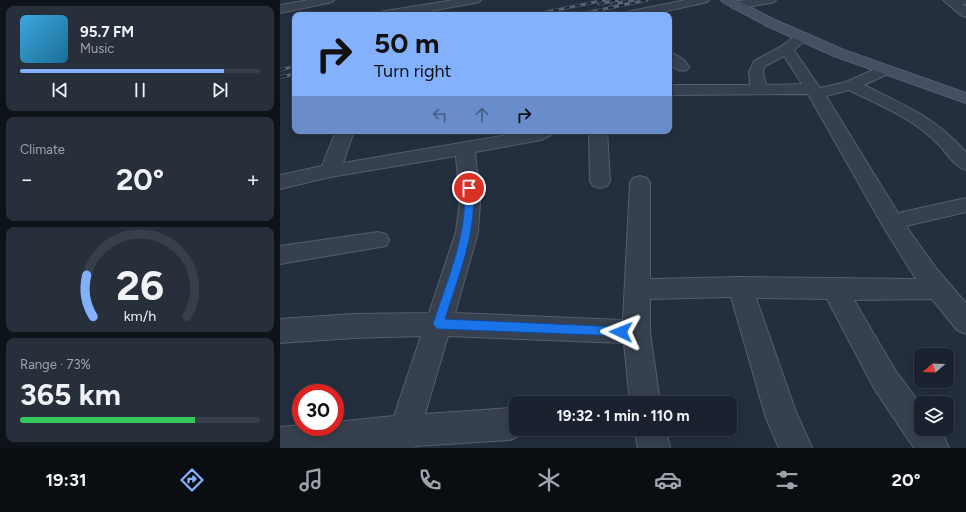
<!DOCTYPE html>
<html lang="en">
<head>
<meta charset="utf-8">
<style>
  body { margin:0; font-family:Figtree,sans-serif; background:#272f3b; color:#f1f3f6; height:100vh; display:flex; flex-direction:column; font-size:15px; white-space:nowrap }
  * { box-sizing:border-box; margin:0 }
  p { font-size:13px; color:#9fa4aa }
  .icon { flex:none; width:22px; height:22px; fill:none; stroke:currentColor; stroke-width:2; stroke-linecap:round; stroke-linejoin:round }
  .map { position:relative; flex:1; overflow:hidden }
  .panel { display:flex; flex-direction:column; gap:6px; padding:6px; background:#0e131a; width:280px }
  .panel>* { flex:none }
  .guide { position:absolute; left:12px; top:12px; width:380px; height:122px; border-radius:8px; box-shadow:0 2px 10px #0003,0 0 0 1px #383f4b; background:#84b1fe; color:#111; overflow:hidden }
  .needle { width:26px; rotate:251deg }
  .buttons { position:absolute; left:634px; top:348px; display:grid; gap:8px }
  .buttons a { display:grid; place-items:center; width:40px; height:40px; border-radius:8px; background:#1a222f; box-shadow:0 2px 10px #0003,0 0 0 1px #383f4b; font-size:20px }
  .speed { position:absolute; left:12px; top:384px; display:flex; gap:8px; font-size:20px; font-weight:700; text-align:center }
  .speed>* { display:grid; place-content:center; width:52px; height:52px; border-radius:50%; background:#1a222f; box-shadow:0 2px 10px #0003,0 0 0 1px #383f4b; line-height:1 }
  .speed .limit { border:6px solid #d22; background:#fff; color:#111 }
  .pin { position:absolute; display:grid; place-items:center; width:34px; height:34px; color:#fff; margin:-17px; border:2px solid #fff; border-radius:50%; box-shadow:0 1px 4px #0007 }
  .me { position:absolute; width:44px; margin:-22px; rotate:272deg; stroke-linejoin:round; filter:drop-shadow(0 0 3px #0008) }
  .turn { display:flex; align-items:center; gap:14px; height:84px; padding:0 16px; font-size:18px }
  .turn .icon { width:52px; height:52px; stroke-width:2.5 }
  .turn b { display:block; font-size:28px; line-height:34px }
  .lanes { display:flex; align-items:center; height:38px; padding:0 16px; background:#0003; justify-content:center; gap:20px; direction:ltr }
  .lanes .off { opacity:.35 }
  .big { font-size:30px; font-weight:700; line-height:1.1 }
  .panel .card { flex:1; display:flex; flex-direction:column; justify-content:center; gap:6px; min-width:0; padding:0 14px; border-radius:8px; background:#272f3b }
  .panel .dial { align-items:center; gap:0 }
  .dial svg { height:104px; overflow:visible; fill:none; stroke:#383f4b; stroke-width:7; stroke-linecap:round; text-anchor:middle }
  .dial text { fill:#f1f3f6; stroke:none }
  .song { display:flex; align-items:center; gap:12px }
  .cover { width:48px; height:48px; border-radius:6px; background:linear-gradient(135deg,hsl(200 70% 55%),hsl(200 70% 35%)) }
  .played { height:4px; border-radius:2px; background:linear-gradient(90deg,#84b1fe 85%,#383f4b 85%) }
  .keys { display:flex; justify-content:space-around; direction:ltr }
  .heat { display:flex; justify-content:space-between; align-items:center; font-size:22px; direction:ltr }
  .charge { height:6px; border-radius:3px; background:linear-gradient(90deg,#34c759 73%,#383f4b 0) }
  .trip { position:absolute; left:229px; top:396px; width:228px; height:40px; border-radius:8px; background:#1a222f; box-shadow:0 2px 10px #0003,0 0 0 1px #383f4b; font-weight:700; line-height:40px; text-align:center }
  .dock { display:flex; height:64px; justify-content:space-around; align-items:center; background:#0a0e13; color:#9fa4aa }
  .dock .icon { width:28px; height:28px }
  .dock .on { color:#84b1fe }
  .dock b { font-size:18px; color:#f1f3f6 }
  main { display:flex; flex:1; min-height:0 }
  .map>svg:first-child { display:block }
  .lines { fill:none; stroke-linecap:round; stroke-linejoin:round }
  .street-casing { stroke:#555e6d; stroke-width:2 }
  .secondary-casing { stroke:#555e6d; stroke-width:2 }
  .street { fill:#37404f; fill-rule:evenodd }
  .secondary { fill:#454f63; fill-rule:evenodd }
  .rail-far1-casing { stroke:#596477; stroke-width:3 }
  .rail-casing { stroke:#596477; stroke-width:3.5 }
  .rail-far1 { stroke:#1c2534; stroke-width:2; stroke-dasharray:5.5; stroke-linecap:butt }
  .rail { stroke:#1c2534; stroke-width:2.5; stroke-dasharray:7; stroke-linecap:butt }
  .route { fill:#1a73e8; stroke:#114b97 }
</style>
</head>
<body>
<main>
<section class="panel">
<div class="card">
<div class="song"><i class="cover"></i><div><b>95.7 FM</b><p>Music</p></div></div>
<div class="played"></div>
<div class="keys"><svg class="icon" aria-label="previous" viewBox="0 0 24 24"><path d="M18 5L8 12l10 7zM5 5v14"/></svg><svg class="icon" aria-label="pause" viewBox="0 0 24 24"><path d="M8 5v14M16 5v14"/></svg><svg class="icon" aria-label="next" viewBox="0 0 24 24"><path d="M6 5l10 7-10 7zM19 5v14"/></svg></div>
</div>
<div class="card"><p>Climate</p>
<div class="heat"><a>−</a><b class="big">20°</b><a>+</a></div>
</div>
<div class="card dial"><svg viewBox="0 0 100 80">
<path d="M14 69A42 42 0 1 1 86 69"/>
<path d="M14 69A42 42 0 0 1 9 37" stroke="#84b1fe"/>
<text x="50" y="56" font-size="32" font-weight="700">26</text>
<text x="50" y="72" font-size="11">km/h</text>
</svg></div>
<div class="card"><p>Range · 73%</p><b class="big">365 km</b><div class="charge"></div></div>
</section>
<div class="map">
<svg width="686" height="448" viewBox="0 0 686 448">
  <rect width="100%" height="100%" fill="#232e3f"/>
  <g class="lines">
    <g class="street-casing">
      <path id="street" d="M29,0H54L52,2L48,3L0,13V5Z
        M174,0H201L199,2L195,3L127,15H99L101,12L105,11Z
        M406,0H429L427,2L423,3L368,15H345L347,12L351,11Z
        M466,0H496L494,2L490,3L456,9L452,8L450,5L452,2Z
        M663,0H686V4H682L686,7V17L682,16Z
        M522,33L527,34L529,37L514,50L540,88L566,82L600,67L605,66L610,67L612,70L610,73L584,85C624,105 655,117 686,152V170C674,167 668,154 659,145C635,119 601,106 569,90L546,96L618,213L686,198V212L626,226L656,268L686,303V334L677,330L652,299L574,300L615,370L641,405V429H659L664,437L669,448H634L595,390L547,299L476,298L516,412L532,448H499L486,418L451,297L370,299V332L380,403H350L344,343L168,336L145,414L230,408L236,411V429H244L241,435L230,440L136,446L135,448H0V427L21,425V427H55V422L114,416L141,336L73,338L0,343V319L73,314L149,313L176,232L180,201L176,156L50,177L0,189V175L42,166L56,131H74L63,163L251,131H274L271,135L261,140L195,152L200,201L198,232L175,313L343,320L350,183L353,178L360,176L367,178L370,183V279L460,277L636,279L604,228L528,94L389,95V85H470L469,72L474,61L502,46L517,34ZM504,56L522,84L486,85L483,72L485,66Z
        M389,52C397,54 405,60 409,67L407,70C399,72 395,69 389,63Z
        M309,131H327L330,181L327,186L320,188L313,186L310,181Z
        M98,232L106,234L109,240L106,246L0,264V246Z
        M354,429H386L390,448H358Z"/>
    </g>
    <g class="secondary-casing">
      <path id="secondary" d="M441,0H456L495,20L564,50L686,93V103L554,56L487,26L443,2Z"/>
    </g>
    <use href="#street" class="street"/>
    <use href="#secondary" class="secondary"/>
    <g class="rail-far1-casing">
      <path id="rail-far1" d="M319,4L337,0
        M332,4L353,0
        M252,15L325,0
        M296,15L367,0
        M0,70L15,66"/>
    </g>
    <g class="rail-casing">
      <path id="rail" d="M0,77L15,74"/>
    </g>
    <use href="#rail-far1" class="rail-far1"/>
    <use href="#rail" class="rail"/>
  </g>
  <path class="route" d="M189,185L193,188C197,233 178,277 165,319L341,327L345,328L347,332L345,335L341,336L158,329L155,327L153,324C167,280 188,234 184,188Z"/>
</svg>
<div class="buttons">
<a><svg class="needle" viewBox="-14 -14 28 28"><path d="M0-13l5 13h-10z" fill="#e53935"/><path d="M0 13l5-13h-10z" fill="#9fa4aa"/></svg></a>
<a><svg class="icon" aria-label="layers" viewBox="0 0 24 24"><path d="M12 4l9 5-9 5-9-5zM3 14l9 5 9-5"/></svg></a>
</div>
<div class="speed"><div class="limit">30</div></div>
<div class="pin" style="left:189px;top:188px;background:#d93025"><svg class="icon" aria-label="arrive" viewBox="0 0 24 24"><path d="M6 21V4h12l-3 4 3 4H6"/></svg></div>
<svg class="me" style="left:341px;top:332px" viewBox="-20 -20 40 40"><path d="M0-17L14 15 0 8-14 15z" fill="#1a73e8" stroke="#fff" stroke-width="4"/></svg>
<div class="trip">19:32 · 1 min · 110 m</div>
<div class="guide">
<div class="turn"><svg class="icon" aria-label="right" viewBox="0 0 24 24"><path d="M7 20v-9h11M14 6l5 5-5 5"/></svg><div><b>50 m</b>Turn right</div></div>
<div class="lanes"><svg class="icon off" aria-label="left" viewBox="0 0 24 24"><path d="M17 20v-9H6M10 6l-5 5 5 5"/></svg><svg class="icon off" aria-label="ahead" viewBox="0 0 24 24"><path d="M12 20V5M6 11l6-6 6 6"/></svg><svg class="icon" aria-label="right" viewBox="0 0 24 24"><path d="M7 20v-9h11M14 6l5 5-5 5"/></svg></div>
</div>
</div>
</main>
<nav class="dock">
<b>19:31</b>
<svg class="icon on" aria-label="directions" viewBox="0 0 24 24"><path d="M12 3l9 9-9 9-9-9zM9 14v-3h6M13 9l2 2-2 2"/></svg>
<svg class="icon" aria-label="music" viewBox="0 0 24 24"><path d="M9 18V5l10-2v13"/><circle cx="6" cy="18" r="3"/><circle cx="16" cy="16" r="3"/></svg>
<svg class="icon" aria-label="phone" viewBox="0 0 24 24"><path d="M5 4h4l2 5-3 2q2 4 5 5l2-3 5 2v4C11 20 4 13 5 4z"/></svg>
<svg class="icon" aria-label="climate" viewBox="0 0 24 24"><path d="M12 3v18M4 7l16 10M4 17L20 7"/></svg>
<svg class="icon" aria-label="car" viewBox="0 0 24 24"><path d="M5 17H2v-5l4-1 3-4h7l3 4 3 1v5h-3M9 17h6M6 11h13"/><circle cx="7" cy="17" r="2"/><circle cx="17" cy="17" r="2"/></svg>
<svg class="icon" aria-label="filters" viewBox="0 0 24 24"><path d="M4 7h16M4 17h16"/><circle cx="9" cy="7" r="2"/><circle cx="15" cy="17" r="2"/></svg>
<b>20°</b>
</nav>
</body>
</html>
